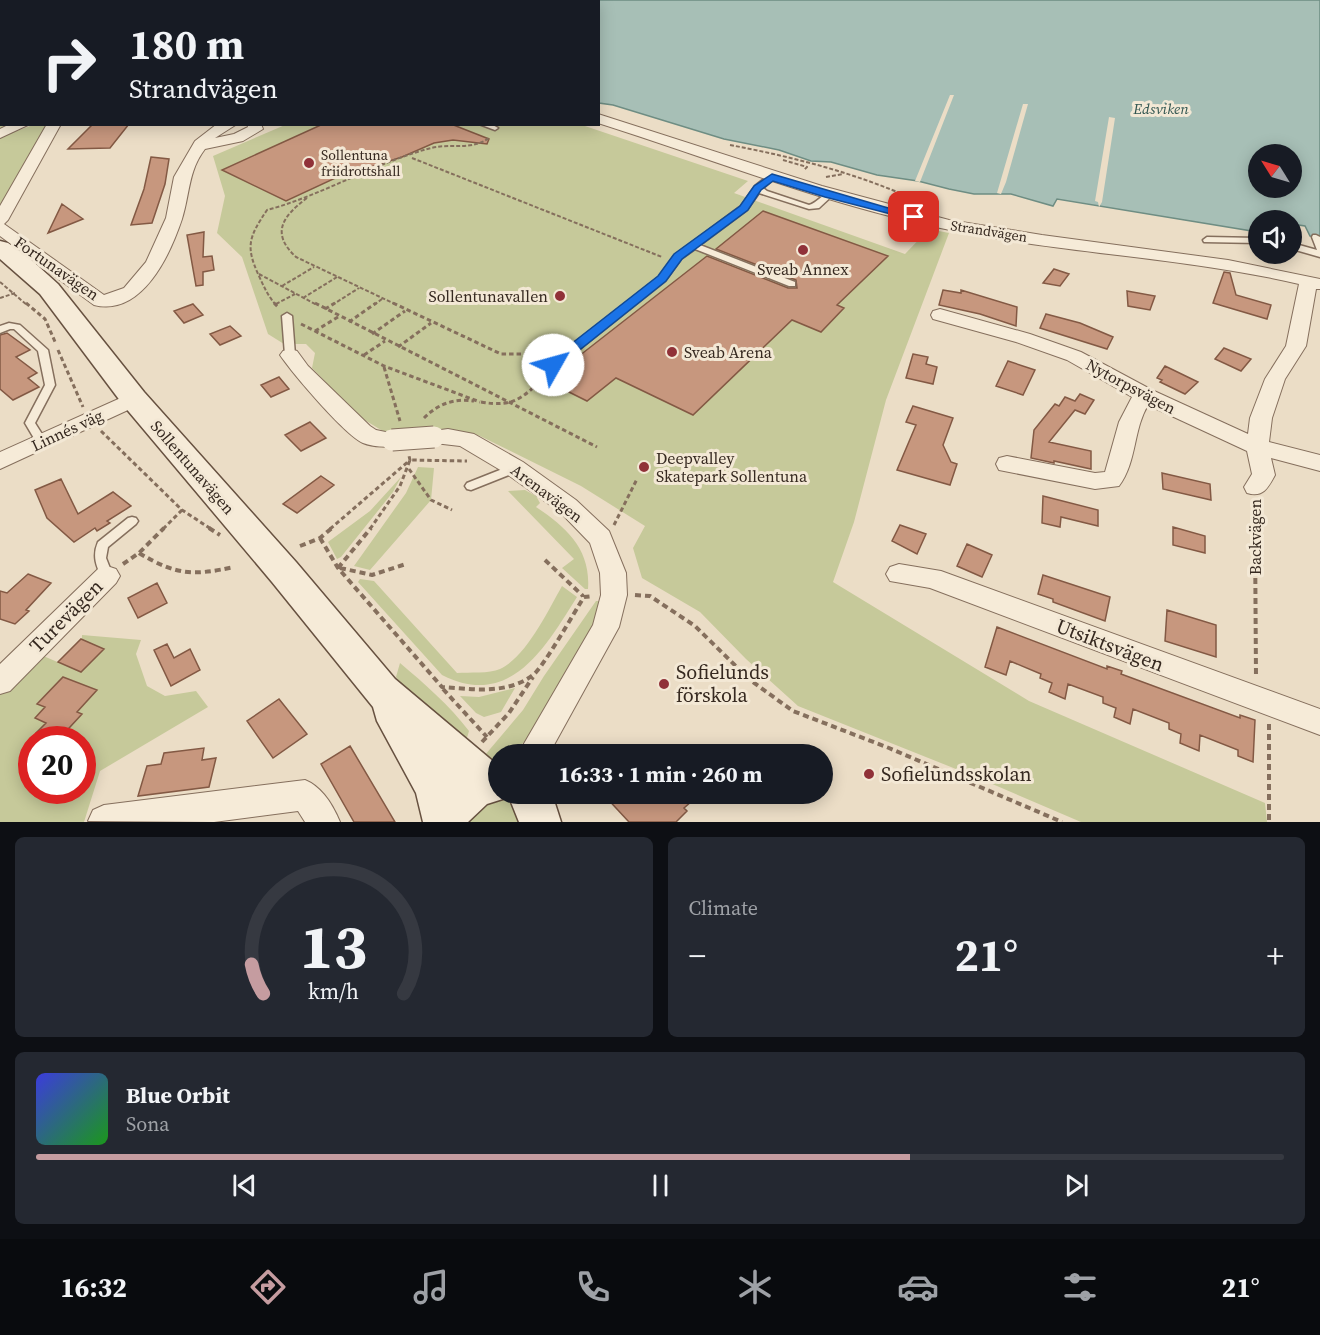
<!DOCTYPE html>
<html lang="en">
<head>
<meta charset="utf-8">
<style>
  body { margin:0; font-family:"Source Serif 4",serif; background:#242831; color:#f1f3f6; height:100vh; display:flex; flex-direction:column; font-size:22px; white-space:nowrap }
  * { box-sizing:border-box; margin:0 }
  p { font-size:20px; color:#9ea1a6 }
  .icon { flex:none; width:33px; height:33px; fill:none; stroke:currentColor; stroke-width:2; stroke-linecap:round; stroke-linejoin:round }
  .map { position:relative; height:822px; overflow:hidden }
  .drawer { display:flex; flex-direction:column; gap:15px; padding:15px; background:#0d0f14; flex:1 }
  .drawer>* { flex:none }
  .banner { position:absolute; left:0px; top:0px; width:600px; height:126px; box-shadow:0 3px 15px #0003; background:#171b24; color:#f1f3f6; overflow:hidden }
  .needle { width:39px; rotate:307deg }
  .controls { position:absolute; left:1248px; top:144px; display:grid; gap:12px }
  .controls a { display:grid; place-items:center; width:54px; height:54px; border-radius:50%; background:#171b24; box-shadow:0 3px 15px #0003; font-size:30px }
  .speed { position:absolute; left:18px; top:726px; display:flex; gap:12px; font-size:30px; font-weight:700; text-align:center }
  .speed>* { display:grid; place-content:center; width:78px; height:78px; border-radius:50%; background:#171b24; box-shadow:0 3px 15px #0003; line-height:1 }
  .speed .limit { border:9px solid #d22; background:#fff; color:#111 }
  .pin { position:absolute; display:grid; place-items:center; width:51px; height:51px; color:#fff; margin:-26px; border-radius:12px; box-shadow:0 3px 9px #0006 }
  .me { position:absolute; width:66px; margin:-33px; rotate:52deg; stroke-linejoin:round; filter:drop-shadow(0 0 4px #0008) }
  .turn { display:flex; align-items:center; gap:21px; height:126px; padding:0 30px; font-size:27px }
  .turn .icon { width:78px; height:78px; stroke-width:2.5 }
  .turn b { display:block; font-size:42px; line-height:51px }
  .big { font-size:45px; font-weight:700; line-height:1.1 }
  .drawer .widget { flex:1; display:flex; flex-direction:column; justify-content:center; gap:9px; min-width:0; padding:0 21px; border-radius:9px; background:#242831 }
  .drawer .dial { align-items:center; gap:0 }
  .dial svg { height:156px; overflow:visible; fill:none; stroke:#363941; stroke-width:7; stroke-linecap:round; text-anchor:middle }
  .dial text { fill:#f1f3f6; stroke:none }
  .song { display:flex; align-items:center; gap:18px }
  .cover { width:72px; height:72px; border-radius:9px; background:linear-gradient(135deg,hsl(240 70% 55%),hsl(120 70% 35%)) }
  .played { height:6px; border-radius:3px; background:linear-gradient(90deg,#c59ca0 70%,#363941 70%) }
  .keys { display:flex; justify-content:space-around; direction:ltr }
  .heat { display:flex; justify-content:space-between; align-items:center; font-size:33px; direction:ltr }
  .drawer .tiles { flex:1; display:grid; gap:15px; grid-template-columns:1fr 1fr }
  .widget:last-child { grid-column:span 2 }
  .trip { position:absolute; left:488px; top:744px; width:345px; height:60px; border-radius:30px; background:#171b24; box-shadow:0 3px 15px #0003; font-weight:700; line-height:60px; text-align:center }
  .menu { display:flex; height:96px; justify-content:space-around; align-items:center; background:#090b0e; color:#9ea1a6 }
  .menu .icon { width:42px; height:42px }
  .menu .on { color:#c59ca0 }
  .menu b { font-size:27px; color:#f1f3f6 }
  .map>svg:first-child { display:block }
  .green { fill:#c6c99a; fill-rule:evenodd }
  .water { fill:#a7bfb6; stroke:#6e8d83; stroke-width:1.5; fill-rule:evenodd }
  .pier { fill:#ebddc6 }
  .building { fill:#c7977e; stroke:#835944; stroke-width:1.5 }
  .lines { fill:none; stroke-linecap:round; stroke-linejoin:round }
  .lane-casing { stroke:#856f5d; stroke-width:3 }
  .street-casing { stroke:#856f5d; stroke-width:2 }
  .secondary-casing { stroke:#675140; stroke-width:3 }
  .path-far3 { stroke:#856f5d; stroke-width:1.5; stroke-dasharray:3 1.5; stroke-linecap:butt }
  .path-far2 { stroke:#856f5d; stroke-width:2; stroke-dasharray:4 2; stroke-linecap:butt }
  .path-far1 { stroke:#856f5d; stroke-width:3; stroke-dasharray:4.5 3; stroke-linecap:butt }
  .path { stroke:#856f5d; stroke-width:4; stroke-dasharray:6 4; stroke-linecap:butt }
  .lane { fill:#f6ebd8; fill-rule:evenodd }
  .street { fill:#f6ebd8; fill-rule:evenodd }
  .secondary { fill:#f6ebd8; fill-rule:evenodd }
  .street-bridge-casing { stroke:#856f5d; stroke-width:23; stroke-linecap:butt }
  .street-bridge { stroke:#f6ebd8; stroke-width:21 }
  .route { fill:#1a73e8; stroke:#114b97; stroke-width:1.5 }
  .poi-dot { fill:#903138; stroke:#f3e8d5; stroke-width:2 }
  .labels { text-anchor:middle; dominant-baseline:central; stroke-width:6; stroke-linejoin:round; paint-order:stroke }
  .far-poi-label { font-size:14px; fill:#362920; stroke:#f3e8d5; text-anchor:start }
  .far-street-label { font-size:14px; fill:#362920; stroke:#f3e8d5 }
  .far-water-label { font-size:15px; font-style:italic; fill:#305550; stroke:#f3e8d5 }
  .street-label { font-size:16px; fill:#362920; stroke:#f3e8d5 }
  .poi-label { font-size:16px; fill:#362920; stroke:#f3e8d5; text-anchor:start }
  .near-street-label { font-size:20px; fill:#362920; stroke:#f3e8d5 }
  .near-poi-label { font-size:20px; fill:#362920; stroke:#f3e8d5; text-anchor:start }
</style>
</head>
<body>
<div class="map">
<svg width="1320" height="822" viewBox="0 0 1320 822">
  <rect width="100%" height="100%" fill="#ebddc6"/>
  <path class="green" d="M0,0H113L2,2V124L11,125L0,129Z
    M33,125L49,126L0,211V137Z
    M285,125H582L748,181L734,193L905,254L929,229L949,233L886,400L854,522L833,582L1029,701L1265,803L1267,822H1081L976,777L798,706L746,659L700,612L642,578L633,548L645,526L581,486L480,436L460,431L391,436L358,416L312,368L315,353L306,344H284L268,334L242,257L217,233L225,196L213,156Z
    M418,467L434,468L431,500L370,570L354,566L406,493Z
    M401,477L393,492L341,557L337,559L328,542L370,511Z
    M525,490L536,496L540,503L536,507C566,527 591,549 588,589H585L562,568L574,559L508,491Z
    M360,579L374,581L457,673C470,672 489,674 500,669C526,657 548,611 562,586L577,597C546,646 511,710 442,675L358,582Z
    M596,601H609L533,733L512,754H498L497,761L487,759L485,755L523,710L544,676Z
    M82,635L141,640L136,654L147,686L165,696L196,691L208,707L100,771L84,822H0V695L41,655L81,672ZM72,680L96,690L77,712L81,714L58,739L82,740V790H32V740L53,739L37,732L46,723L35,718L45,707L37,703L54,686L63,689Z
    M400,663C425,684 449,705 469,731L466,741L431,724L396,677Z
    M515,688L501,712L484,717L476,713L460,696L479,697Z
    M504,797L516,807L520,822H467L477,803Z"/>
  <path class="water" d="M121,0H1320V237L1310,236L1305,226L1292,224V220L1255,221L1258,232L1057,199L1053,206L1011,194H974L949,189L918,181L877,175L831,162L811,161L779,150L724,139L613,105L599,103L598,2ZM1258,154H1292V188H1258Z"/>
  <path class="pier" d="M950,95H954L920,182L915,181Z
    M1023,104H1028L1006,182L1001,194L997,193Z
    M1109,117L1115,118L1102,202L1099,207L1098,202L1095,201Z"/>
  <path class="building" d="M93,124H129L110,148L68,149Z
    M323,124H451L489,139L487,144L453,140L434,143L402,157L349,174L346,173L286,201L222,170Z
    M151,157L169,159L165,184L152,223L131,225L144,189Z
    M62,204L83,219L48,233Z
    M763,211L888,256L837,305L844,308L821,332L792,320L693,415L616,378L587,401L547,381L707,256L788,288H797L796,280L716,249Z
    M204,232L203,257L212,256L214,270L203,272V285L196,286L187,235Z
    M1054,269L1069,274L1060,286L1043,283Z
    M1224,272L1230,273L1236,295L1271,305L1267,319L1213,303Z
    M943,290L961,293V290L1017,307L1016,326L980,314L939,305Z
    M1127,291L1155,296L1150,310L1128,306Z
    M193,304L203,315L184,323L174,311Z
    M1046,314L1080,323L1113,337L1107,349L1040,328Z
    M230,326L241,336L220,345L210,334Z
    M7,333L30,350L16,357L37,373L28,378L39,387L13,400L0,389V335Z
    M1224,348L1251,359L1241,371L1215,359Z
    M913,354L928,357L926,364L937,367L933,384L906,378Z
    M1008,361L1035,370L1023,395L996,386Z
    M1165,366L1198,382L1185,394L1160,382L1162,380L1157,378Z
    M279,377L289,389L271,397L261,385Z
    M1080,394L1094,400L1085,414L1075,410L1049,442L1091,451V469L1054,461V463L1031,458L1034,430L1055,404L1059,406L1065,397L1075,401Z
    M913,406L953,418L943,445L951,462L957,464L950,485L897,470L916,425L906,422Z
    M310,422L326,438L301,451L285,435Z
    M1162,473L1210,484L1211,500L1163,489Z
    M321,476L334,485L297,513L283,504Z
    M61,479L78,514L113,492L131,506L107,521L110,523L97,531L95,528L74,542L47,518L35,490Z
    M1043,496L1098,510V526L1061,517L1060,527L1042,523Z
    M900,525L926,534L917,554L892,541Z
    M1173,527L1205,536V553L1173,545Z
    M967,544L992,555L982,577L957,566Z
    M28,574L51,583L26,610L29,611L15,624L0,619V591L7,593Z
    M1043,575L1110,597L1105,621L1053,602V599L1038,594Z
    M157,583L167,603L138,618L128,598Z
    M1167,610L1216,625V657L1165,641Z
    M997,627L1107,669V666L1122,671L1121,674L1240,718V715L1255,720L1253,762L1238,756V750L1200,735L1199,751L1180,743L1181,734L1169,729V723L1133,709L1130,724L1114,717L1116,708L1103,703V697L1068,684L1065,699L1049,692L1052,683L1040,678L1041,674L1010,661L1006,675L985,667Z
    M81,639L104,649L81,672L58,662Z
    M167,644L174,658L190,649L200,670L171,686L154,650Z
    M63,677L97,690L77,712L82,714L58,740H53L36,733L46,723L35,718L45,707L37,704Z
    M279,699L307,734L273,758L247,721Z
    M350,746L395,822H354L321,764Z
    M204,748L202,760L216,758L209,787L138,796L147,766L161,764L164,753Z
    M603,794H700L684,808L687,811L676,822H629Z"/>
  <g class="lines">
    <g class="lane-casing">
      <path id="lane" d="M479,124H491L498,128L495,130Z
        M769,175L776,177L763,188L767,191L809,205C817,203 821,195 829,193L833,195L819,208L809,209L759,193L747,210L700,245L795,282V286H789L695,249L681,259L665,281L557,367H549L548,365L549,363L659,277L675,255L741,206L755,186Z
        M1313,235H1316L1320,237V257L1292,249V243L1317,250L1312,237Z
        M1207,237L1258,238V243L1204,242L1203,240Z
        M287,313L292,316L295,355L290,358L285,355L282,316Z
        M9,323L20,325L48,350L55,385L35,423L47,442L42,446L38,445L25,423L45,385L38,351L14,329H10L0,333V326Z
        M515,464L519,465L521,468L519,471L471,490L467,489L465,486L467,483Z
        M132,517L136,518L138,521L136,524L108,547L106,558L113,576L111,580L107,581L103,580C96,566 92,556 98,542L128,518Z"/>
    </g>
    <g class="street-casing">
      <path id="street" d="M598,114L822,186L949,220L1042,235L1228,260L1320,279V289H1316L1306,346L1285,379L1272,418L1269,442L1320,455V471L1271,458L1275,475C1268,488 1263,498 1247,493L1244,487L1252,474L1247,451L1148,405C1133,430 1137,462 1119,486L1095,489L999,470L996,464L999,458L1007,456L1095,473L1105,472L1119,422L1132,397L1067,360L1016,342L933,319L931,315L933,311L940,309L1030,334L1081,352L1152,390L1248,434L1250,418L1265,379L1286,346L1299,284C1184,257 1066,254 950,230C830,206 715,160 598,123Z
        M10,124H30L0,138V129Z
        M47,124H61L8,220L4,224L104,295L124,288L146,262L166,218L174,177L195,141L217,124H237L215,138L234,134L248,127L247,124H261L263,129L243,141L205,149C188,171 190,194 182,219C170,255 142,317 94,305L0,236V206Z
        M290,349L297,351L308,366L370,426L376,430L400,435L403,440L400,445C389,448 373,447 363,443C344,434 293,374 280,355L283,351Z
        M134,392L141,394L144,399L141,404L0,469V452Z
        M448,429L474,434L523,462L576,500L609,531L626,573L627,595L619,627L549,754H518L593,625L601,595L600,573L590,543L560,512L507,474L460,446L426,442L423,437L426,432Z
        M899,564L941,571L1320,709V735L930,588L890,581L886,574L890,567Z
        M107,566L116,569L120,576L116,583L10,691L0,694V664L98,569Z
        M305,780C322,787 333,805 340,822H305L298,811L214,822L88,821L93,810L104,805Z"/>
    </g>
    <g class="secondary-casing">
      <path id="secondary" d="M0,241L8,243L27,256L58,284L144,392L296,562L395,679L495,763L498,762V794H552L561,822H519L509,797L487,804L468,822H423L416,793L377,721L373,707L272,582L124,406L40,294L0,259Z"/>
    </g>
    <path class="path-far3" d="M1,0L2,9
      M41,0L64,2
      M24,2L34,0
      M109,2L111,0
      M0,22L2,13"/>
    <path class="path-far2" d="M730,145C794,157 859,174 918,201
      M412,158L662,257
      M783,160L807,167L804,170
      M826,177L843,174
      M307,198C283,216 270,233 296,257L397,305
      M259,274L317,305
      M0,282L27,305
      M282,286L314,267
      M0,298L15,293
      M303,298L337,277
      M276,304L295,294
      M276,305C268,296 264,287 259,276C245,246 249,237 267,210C323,195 374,163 431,148C451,143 471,151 489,138
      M332,305L359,288
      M374,305L382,299"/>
    <path class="path-far1" d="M26,303L45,319L56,344
      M274,303L279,308
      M315,303L597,447
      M393,303L501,354H532L541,359
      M325,309L335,303
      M349,322L376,303
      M301,324L384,366L480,402
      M315,331L338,317
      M372,334L405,311
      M398,347L431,323
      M58,350L83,407
      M364,355L385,341
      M384,367L400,421
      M481,402C515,408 523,397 547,375
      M424,418C438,404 454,398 474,401
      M101,431L182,510L211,529
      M409,469L431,500L452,510
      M1255,504V529
      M614,525L637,479
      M163,529L182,510
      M330,529L410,460L409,456
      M370,529L400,486L410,460L467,461"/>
    <path class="path" d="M209,528L220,535
      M1255,528L1256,677
      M320,538L338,568L442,687C472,689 507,695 533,675C543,668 575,611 584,597L593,596
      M300,546L320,538L332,528
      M139,553C176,575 192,576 234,567
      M545,560L583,596
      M123,564L139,553L164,528
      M338,568L371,528
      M340,568L372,575L406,564
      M635,595L650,596L695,626L750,680L793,711L889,748L1062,822
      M443,689L487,737
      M1269,724V822
      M482,742L509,713L533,677"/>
    <use href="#lane" class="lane"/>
    <use href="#street" class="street"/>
    <use href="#secondary" class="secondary"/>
    <g class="street-bridge-casing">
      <path id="street-bridge" d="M392,440L434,437"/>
    </g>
    <use href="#street-bridge" class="street-bridge"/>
  </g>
  <path class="route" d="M772,174L919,217L910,219L825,197L773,181L761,190L748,210L682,259L666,281L557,368H548L546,365L548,362L658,276L674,254L740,206L754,186Z"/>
  <g class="poi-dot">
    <circle cx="309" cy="163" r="6"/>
    <circle cx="803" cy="250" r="6"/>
    <circle cx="560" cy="296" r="6"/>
    <circle cx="672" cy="352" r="6"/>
    <circle cx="644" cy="467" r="6"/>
    <circle cx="664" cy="684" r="6"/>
    <circle cx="869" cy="774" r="6"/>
  </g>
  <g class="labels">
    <g class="far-poi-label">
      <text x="321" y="155">Sollentuna<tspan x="321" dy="16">friidrottshall</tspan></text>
    </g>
    <g class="far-street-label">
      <text transform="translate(989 231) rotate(9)">Strandvägen</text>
    </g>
    <g class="far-water-label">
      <text x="1161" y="108">Edsviken</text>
    </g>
    <g class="street-label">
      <text transform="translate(57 268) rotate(35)">Fortunavägen</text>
      <text transform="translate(1131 386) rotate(28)">Nytorpsvägen</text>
      <text transform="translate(67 430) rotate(-25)">Linnés väg</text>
      <text transform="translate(193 467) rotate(49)">Sollentunavägen</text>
      <text transform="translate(547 493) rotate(37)">Arenavägen</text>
      <text transform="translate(1255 537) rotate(-90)">Backvägen</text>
    </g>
    <g class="poi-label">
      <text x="803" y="269" text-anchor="middle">Sveab Annex</text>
      <text x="548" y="296" text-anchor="end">Sollentunavallen</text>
      <text x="684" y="352">Sveab Arena</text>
      <text x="656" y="458">Deepvalley<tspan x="656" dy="18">Skatepark Sollentuna</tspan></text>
    </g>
    <g class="near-street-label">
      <text transform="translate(66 616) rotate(-45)">Turevägen</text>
      <text transform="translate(1110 645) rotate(21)">Utsiktsvägen</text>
    </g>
    <g class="near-poi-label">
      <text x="676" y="672">Sofielunds<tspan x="676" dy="23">förskola</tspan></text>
      <text x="881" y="774">Sofielundsskolan</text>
    </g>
  </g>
</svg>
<div class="controls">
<a><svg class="needle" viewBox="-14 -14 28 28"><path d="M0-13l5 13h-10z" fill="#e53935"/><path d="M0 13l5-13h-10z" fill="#9ea1a6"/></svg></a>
<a><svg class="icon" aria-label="sound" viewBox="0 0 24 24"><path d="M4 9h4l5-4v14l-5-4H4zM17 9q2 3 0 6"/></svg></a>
</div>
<div class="speed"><div class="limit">20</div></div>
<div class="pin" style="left:914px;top:217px;background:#d93025"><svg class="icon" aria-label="arrive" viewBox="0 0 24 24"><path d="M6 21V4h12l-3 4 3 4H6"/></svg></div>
<svg class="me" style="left:553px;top:365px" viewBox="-20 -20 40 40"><circle r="19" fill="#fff"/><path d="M0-13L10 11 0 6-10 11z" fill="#1a73e8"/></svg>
<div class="trip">16:33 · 1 min · 260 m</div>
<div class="banner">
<div class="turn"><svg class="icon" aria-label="right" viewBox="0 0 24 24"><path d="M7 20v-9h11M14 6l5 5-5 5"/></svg><div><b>180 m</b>Strandvägen</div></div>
</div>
</div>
<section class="drawer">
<div class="tiles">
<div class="widget dial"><svg viewBox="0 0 100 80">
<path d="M14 69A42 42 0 1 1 86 69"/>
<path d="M14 69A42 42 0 0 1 8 54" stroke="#c59ca0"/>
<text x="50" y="56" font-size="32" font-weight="700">13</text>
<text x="50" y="72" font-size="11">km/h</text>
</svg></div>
<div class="widget"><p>Climate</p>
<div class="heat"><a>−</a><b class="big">21°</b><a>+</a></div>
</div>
<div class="widget">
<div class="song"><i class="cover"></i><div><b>Blue Orbit</b><p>Sona</p></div></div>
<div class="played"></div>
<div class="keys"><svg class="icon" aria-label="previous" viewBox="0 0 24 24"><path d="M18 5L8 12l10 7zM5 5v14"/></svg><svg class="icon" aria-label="pause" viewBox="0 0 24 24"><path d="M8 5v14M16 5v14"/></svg><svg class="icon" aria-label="next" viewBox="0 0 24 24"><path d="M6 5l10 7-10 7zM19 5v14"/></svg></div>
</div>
</div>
</section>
<nav class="menu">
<b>16:32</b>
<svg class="icon on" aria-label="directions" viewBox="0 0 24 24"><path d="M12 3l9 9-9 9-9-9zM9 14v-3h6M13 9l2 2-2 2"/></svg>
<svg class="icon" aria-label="music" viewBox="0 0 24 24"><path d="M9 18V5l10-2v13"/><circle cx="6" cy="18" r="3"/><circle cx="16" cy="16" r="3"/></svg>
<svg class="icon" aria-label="phone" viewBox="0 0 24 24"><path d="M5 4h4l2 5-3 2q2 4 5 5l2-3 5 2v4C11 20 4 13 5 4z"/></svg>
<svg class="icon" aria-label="climate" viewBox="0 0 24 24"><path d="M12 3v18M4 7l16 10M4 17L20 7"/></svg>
<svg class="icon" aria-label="car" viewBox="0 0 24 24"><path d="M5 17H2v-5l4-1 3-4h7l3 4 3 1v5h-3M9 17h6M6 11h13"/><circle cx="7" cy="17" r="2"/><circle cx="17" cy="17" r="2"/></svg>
<svg class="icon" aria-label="filters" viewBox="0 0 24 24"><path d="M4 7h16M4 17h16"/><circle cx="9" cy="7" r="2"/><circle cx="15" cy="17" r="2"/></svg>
<b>21°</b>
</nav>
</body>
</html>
